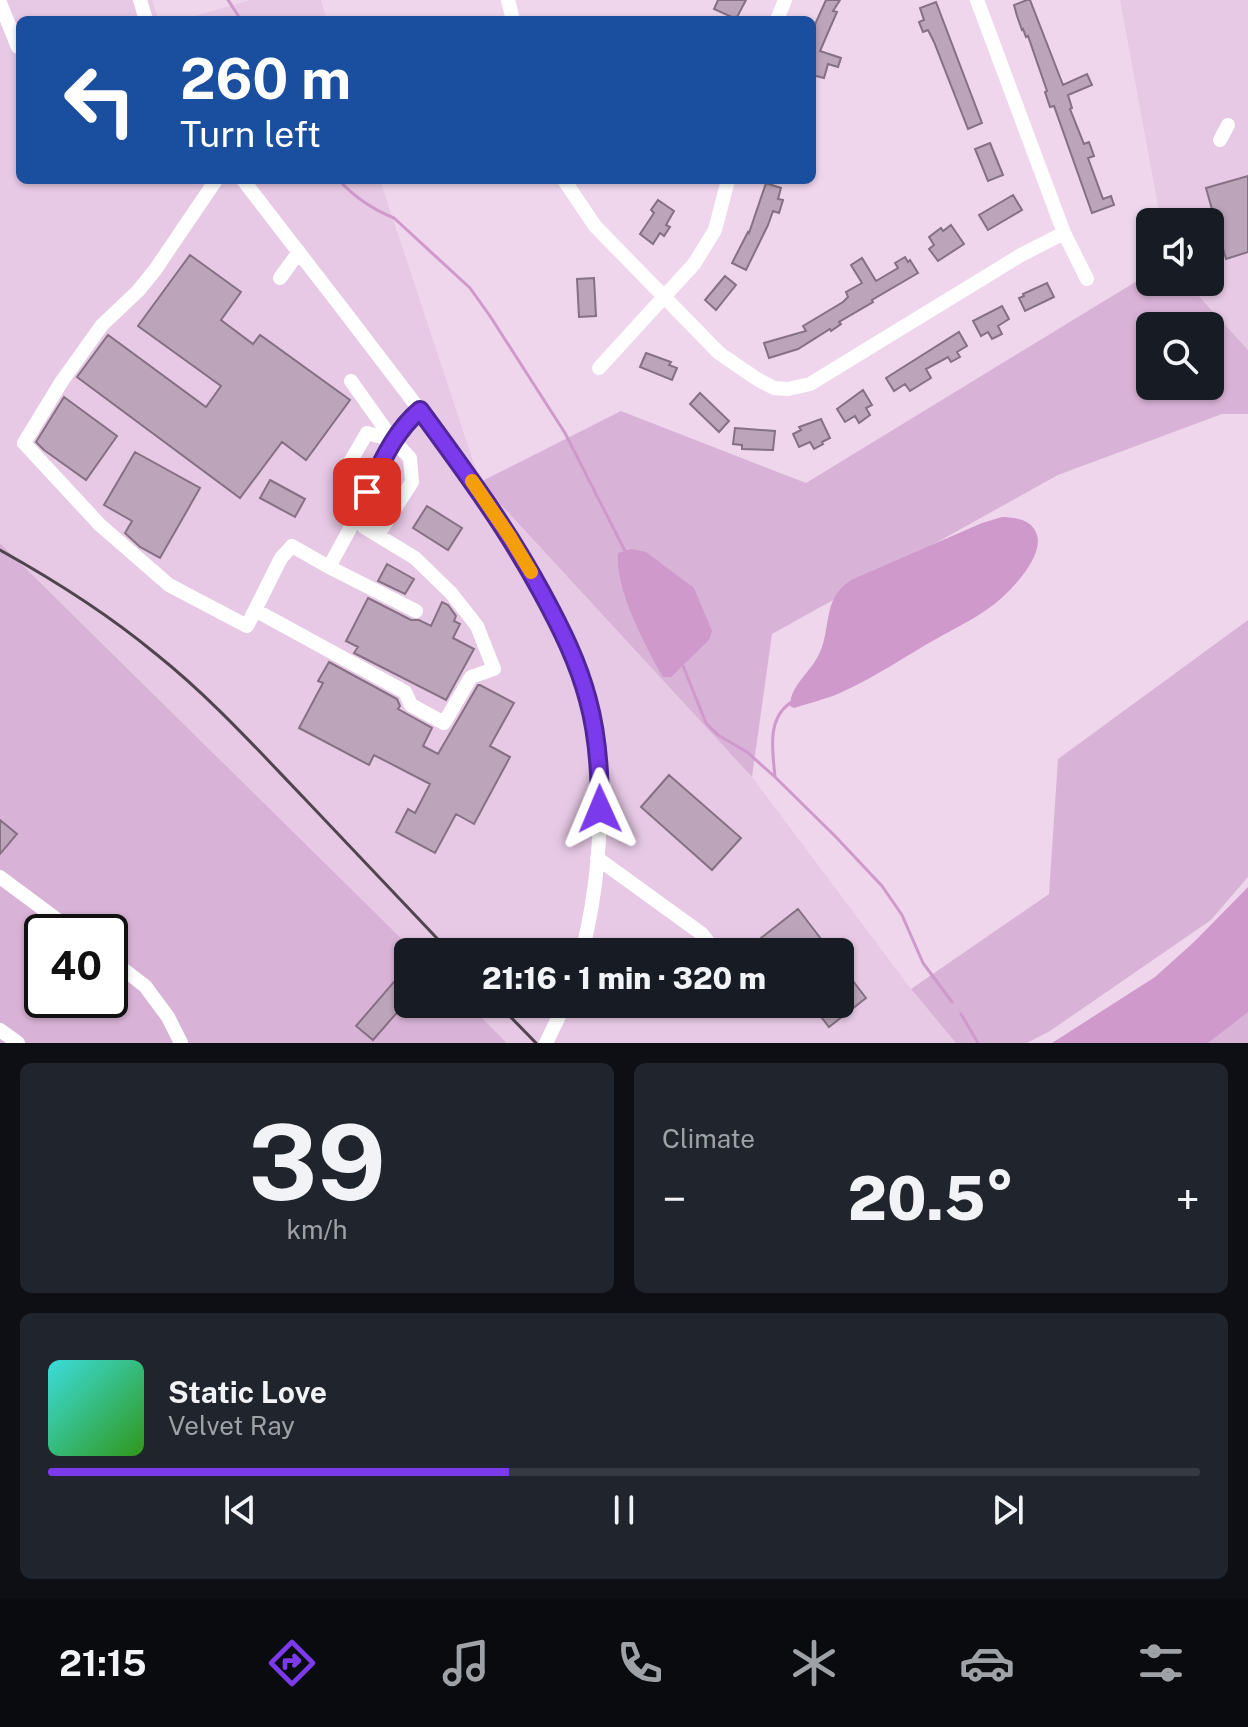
<!DOCTYPE html>
<html lang="en">
<head>
<meta charset="utf-8">
<style>
  body { margin:0; font-family:"Public Sans",sans-serif; background:#20242c; color:#f1f3f6; height:100vh; display:flex; flex-direction:column; font-size:30px; white-space:nowrap }
  * { box-sizing:border-box; margin:0 }
  p { font-size:26px; color:#9ea1a6 }
  .icon { flex:none; width:44px; height:44px; fill:none; stroke:currentColor; stroke-width:2; stroke-linecap:round; stroke-linejoin:round }
  .map { position:relative; height:1043px; overflow:hidden }
  .sheet { display:flex; flex-direction:column; gap:20px; padding:20px; background:#0d0f14; flex:1 }
  .sheet>* { flex:none }
  .hud { position:absolute; left:16px; top:16px; width:800px; height:168px; border-radius:12px; box-shadow:0 2px 6px #0004; background:#1a4fa0; color:#fff; overflow:hidden }
  .tools { position:absolute; left:1136px; top:208px; display:grid; gap:16px }
  .tools a { display:grid; place-items:center; width:88px; height:88px; border-radius:12px; background:#171b24; box-shadow:0 2px 6px #0004; font-size:40px }
  .speed { position:absolute; left:24px; top:914px; display:flex; gap:16px; font-size:40px; font-weight:700; text-align:center }
  .speed>* { display:grid; place-content:center; width:104px; height:104px; border-radius:50%; background:#171b24; box-shadow:0 2px 6px #0004; line-height:1 }
  .speed .limit { border:4px solid #111; border-radius:12px; background:#fff; color:#111 }
  .pin { position:absolute; display:grid; place-items:center; width:68px; height:68px; color:#fff; margin:-34px; border-radius:16px; box-shadow:0 4px 12px #0006 }
  .me { position:absolute; width:88px; margin:-44px; rotate:359deg; stroke-linejoin:round; filter:drop-shadow(0 0 6px #0008) }
  .turn { display:flex; align-items:center; gap:28px; height:168px; padding:0 32px; font-size:36px }
  .turn .icon { width:104px; height:104px; stroke-width:2.5 }
  .turn b { display:block; font-size:56px; line-height:68px }
  .big { font-size:60px; font-weight:800; line-height:1.1 }
  .sheet .widget { flex:1; display:flex; flex-direction:column; justify-content:center; gap:12px; min-width:0; padding:0 28px; border-radius:12px; background:#20242c }
  .sheet .dial { align-items:center; gap:0 }
  .dial b { font-size:104px; line-height:1 }
  .song { display:flex; align-items:center; gap:24px }
  .cover { width:96px; height:96px; border-radius:12px; background:linear-gradient(135deg,hsl(180 70% 55%),hsl(110 70% 35%)) }
  .played { height:8px; border-radius:4px; background:linear-gradient(90deg,#7c3aed 40%,#363941 40%) }
  .keys { display:flex; justify-content:space-around; direction:ltr }
  .heat { display:flex; justify-content:space-between; align-items:center; font-size:44px; direction:ltr }
  .sheet .tiles { flex:1; display:grid; gap:20px; grid-template-columns:1fr 1fr }
  .widget:last-child { grid-column:span 2 }
  .trip { position:absolute; left:394px; top:938px; width:460px; height:80px; border-radius:12px; background:#171b24; box-shadow:0 2px 6px #0004; font-weight:800; line-height:80px; text-align:center }
  .tab-bar { display:flex; height:128px; justify-content:space-around; align-items:center; background:#090b0e; color:#9ea1a6 }
  .tab-bar .icon { width:56px; height:56px }
  .tab-bar .active { color:#7c3aed }
  .tab-bar b { font-size:36px; color:#f1f3f6 }
  .map>svg:first-child { display:block }
  .built { fill:#e7c9e5 }
  .green { fill:#d9b3d7; fill-rule:evenodd }
  .water { fill:#cf99cc }
  .lines { fill:none; stroke-linecap:round; stroke-linejoin:round }
  .stream { stroke:#cf99cc; stroke-width:3 }
  .building { fill:#bca4ba; stroke:#867084; stroke-width:2 }
  .minor { stroke:#fff; stroke-width:14 }
  .rail { stroke:#50454e; stroke-width:3 }
  .route-casing { stroke:#51269a; stroke-width:20 }
  .route { stroke:#7c3aed; stroke-width:14 }
  .slow { stroke:#f59e0b; stroke-width:14 }
</style>
</head>
<body>
<div class="map">
<svg width="1248" height="1043" viewBox="0 0 1248 1043">
  <rect width="100%" height="100%" fill="#efd6ed"/>
  <path class="built" d="M0,0H152L159,20H20V180H380L480,482L752,777L911,989L956,1043H507L468,1004H840V952H415L0,543Z
    M250,0H321L327,20H181Z
    M1120,0H1248V350L1186,282H1210V222H1161Z"/>
  <path class="green" d="M1150,273V282H1186L1248,350V414H1222L1058,475L772,634L752,777L480,482L621,411L806,483ZM1150,326H1210V386H1150Z
    M0,543L415,952H408V1004H468L507,1043H0ZM42,932H110V1000H42Z
    M1248,620V877L1211,920L1050,1031L1027,1043H956L911,989L1049,894L1058,759Z
    M1248,996V1043H1182Z"/>
  <path class="water" d="M1002,517C1015,517 1033,520 1037,535C1044,558 1007,596 989,608C973,620 953,629 936,639C904,657 874,678 840,693C826,699 809,703 794,708L790,706C790,687 808,674 817,658C833,631 820,600 851,580L982,523Z
    M631,549L646,552L694,588L712,631L709,640L671,677H663C645,646 615,589 618,553Z
    M1248,887V1012L1208,1043H1052L1155,977L1194,942Z"/>
  <g class="lines">
    <path class="stream" d="M228,0L241,20
      M339,180C355,198 372,209 394,218L470,288L490,316L565,433L625,551
      M683,666L706,723L718,735L747,752L775,777L835,836L882,886L902,915L923,963L952,1002
      M775,777C773,752 766,720 790,703
      M961,1014L978,1043"/>
  </g>
  <path class="building" d="M718,0H746L736,19L714,9Z
    M826,0H840L833,11L837,12L820,51L841,58L838,67L828,64L824,78L812,75V31Z
    M1027,0H1030L1063,85L1087,74L1092,85L1068,95L1072,108L1070,109L1084,144L1089,142L1094,156L1088,158L1103,199L1111,196L1114,205L1092,213L1054,106L1050,107L1045,92L1047,91L1028,36L1026,37L1023,29L1022,30L1017,16L1014,5Z
    M936,2L982,123L968,129L934,42L928,30L923,32L919,22L924,20L920,8Z
    M990,143L1003,175L988,181L975,149Z
    M1248,176V252L1226,259L1206,188Z
    M766,183L781,188L778,199L783,200L779,213L773,211L768,225L746,270L732,263L748,232L749,233Z
    M1013,195L1022,210L988,230L979,215Z
    M658,200L674,211L666,225L670,227L664,236L660,233L653,244L640,234L654,213L651,210Z
    M951,225L964,244L938,261L929,249L934,245L929,237L941,228L943,231Z
    M190,255L241,292L221,320L253,344L260,335L350,400L306,460L282,442L240,498L77,377L108,335L206,407L221,386L138,326Z
    M905,257L908,262L910,260L918,273L872,300L873,302L839,322L841,324L831,331L830,329L798,349L769,358L764,343L806,331L803,326L843,302L848,297L846,292L862,283L851,265L862,258L876,281L898,268L895,263Z
    M725,276L736,285L716,310L705,300Z
    M594,278L596,316L579,317L577,279Z
    M1047,283L1054,297L1025,311L1019,298L1024,296L1023,294Z
    M1002,306L1009,319L998,326L1002,334L992,339L988,332L981,336L973,321Z
    M959,332L967,346L957,352L960,357L951,362L948,357L926,369L931,378L910,391L905,384L894,391L886,378Z
    M646,353L671,362L669,365L677,368L672,380L640,367Z
    M863,390L872,405L866,408L870,415L859,423L855,416L845,422L837,409Z
    M700,393L729,421L719,432L690,404Z
    M64,397L117,436L86,480L44,450L36,442Z
    M821,419L830,438L822,442L823,444L814,449L810,442L799,447L793,434L801,430L799,427Z
    M735,428L775,431L773,450L742,449V445L733,444Z
    M135,452L200,488L160,558L140,547L125,533L132,521L104,505Z
    M270,480L305,499L295,517L260,498Z
    M427,506L462,528L448,550L413,528Z
    M387,564L414,579L405,594L378,581Z
    M368,598L411,620H419L431,626L442,602L448,605L456,616L454,621L460,624L453,638L474,649L446,700L354,653L358,647L346,641Z
    M329,662L397,699L400,706L398,709L432,728L423,746L438,754L478,685H480L514,703L490,746L510,757L474,824L456,814L435,853L396,832L408,809L415,813L430,784L374,755L369,765L299,728L323,683L318,681Z
    M669,775L741,838L712,870L641,807Z
    M0,820L17,834L0,854Z
    M798,909L825,944L831,952H771L761,938Z
    M840,964L866,998L829,1027L811,1004H840Z
    M399,976L408,983V1000L373,1040L356,1026Z"/>
  <g class="lines">
    <path class="minor" d="M140,0L146,20
      M508,0L513,20
      M977,0L1064,233L1087,279
      M0,3L18,47
      M777,20L785,0
      M1220,140L1228,125
      M216,180L155,270L138,291L102,325L62,381L24,443L100,525L169,585L247,626L281,558L292,546L329,567
      M243,180C298,251 352,321 406,392C455,457 503,522 542,593C561,627 578,662 588,699C608,773 601,878 582,952
      M564,180L595,226L719,353L757,379L774,388L788,389L810,384L1021,255L1064,233
      M280,278L299,252
      M599,368L694,264L715,230L728,180
      M351,381L393,440L410,458L412,482L378,535
      M364,499L343,474L367,433L393,440
      M359,512L329,567L416,611
      M255,610L405,692L411,705L444,723L471,677L494,669L477,626L451,593L415,558L364,527C360,522 359,523 359,516C359,502 385,452 394,439C401,428 410,419 420,410
      M597,858L702,934L716,952
      M0,877L74,932
      M110,959L145,986L168,1017L181,1043
      M758,1004L764,1011
      M0,1030L18,1043
      M546,1043L565,1004"/>
    <path class="rail" d="M0,550C54,580 108,614 156,654C210,697 256,748 304,798C352,849 401,900 450,952
      M498,1004L536,1043"/>
  </g>
  <g class="lines">
    <g class="route-casing">
      <path id="route" d="M367,492C382,462 394,432 420,410C464,470 507,528 542,593C561,628 578,662 588,700C598,736 600,772 600,809"/>
    </g>
    <use href="#route" class="route"/>
    <path class="slow" d="M472,481L510,537L531,572"/>
  </g>
</svg>
<div class="tools">
<a><svg class="icon" aria-label="sound" viewBox="0 0 24 24"><path d="M4 9h4l5-4v14l-5-4H4zM17 9q2 3 0 6"/></svg></a>
<a><svg class="icon" aria-label="search" viewBox="0 0 24 24"><circle cx="10" cy="10" r="6"/><path d="M15 15l6 6"/></svg></a>
</div>
<div class="speed"><div class="limit">40</div></div>
<div class="pin" style="left:367px;top:492px;background:#d93025"><svg class="icon" aria-label="arrive" viewBox="0 0 24 24"><path d="M6 21V4h12l-3 4 3 4H6"/></svg></div>
<svg class="me" style="left:600px;top:809px" viewBox="-20 -20 40 40"><path d="M0-17L14 15 0 8-14 15z" fill="#7c3aed" stroke="#fff" stroke-width="4"/></svg>
<div class="trip">21:16 · 1 min · 320 m</div>
<div class="hud">
<div class="turn"><svg class="icon" aria-label="left" viewBox="0 0 24 24"><path d="M17 20v-9H6M10 6l-5 5 5 5"/></svg><div><b>260 m</b>Turn left</div></div>
</div>
</div>
<section class="sheet">
<div class="tiles">
<div class="widget dial"><b>39</b><p>km/h</p></div>
<div class="widget"><p>Climate</p>
<div class="heat"><a>−</a><b class="big">20.5°</b><a>+</a></div>
</div>
<div class="widget">
<div class="song"><i class="cover"></i><div><b>Static Love</b><p>Velvet Ray</p></div></div>
<div class="played"></div>
<div class="keys"><svg class="icon" aria-label="previous" viewBox="0 0 24 24"><path d="M18 5L8 12l10 7zM5 5v14"/></svg><svg class="icon" aria-label="pause" viewBox="0 0 24 24"><path d="M8 5v14M16 5v14"/></svg><svg class="icon" aria-label="next" viewBox="0 0 24 24"><path d="M6 5l10 7-10 7zM19 5v14"/></svg></div>
</div>
</div>
</section>
<nav class="tab-bar">
<b>21:15</b>
<svg class="icon active" aria-label="directions" viewBox="0 0 24 24"><path d="M12 3l9 9-9 9-9-9zM9 14v-3h6M13 9l2 2-2 2"/></svg>
<svg class="icon" aria-label="music" viewBox="0 0 24 24"><path d="M9 18V5l10-2v13"/><circle cx="6" cy="18" r="3"/><circle cx="16" cy="16" r="3"/></svg>
<svg class="icon" aria-label="phone" viewBox="0 0 24 24"><path d="M5 4h4l2 5-3 2q2 4 5 5l2-3 5 2v4C11 20 4 13 5 4z"/></svg>
<svg class="icon" aria-label="climate" viewBox="0 0 24 24"><path d="M12 3v18M4 7l16 10M4 17L20 7"/></svg>
<svg class="icon" aria-label="car" viewBox="0 0 24 24"><path d="M5 17H2v-5l4-1 3-4h7l3 4 3 1v5h-3M9 17h6M6 11h13"/><circle cx="7" cy="17" r="2"/><circle cx="17" cy="17" r="2"/></svg>
<svg class="icon" aria-label="filters" viewBox="0 0 24 24"><path d="M4 7h16M4 17h16"/><circle cx="9" cy="7" r="2"/><circle cx="15" cy="17" r="2"/></svg>
</nav>
</body>
</html>
